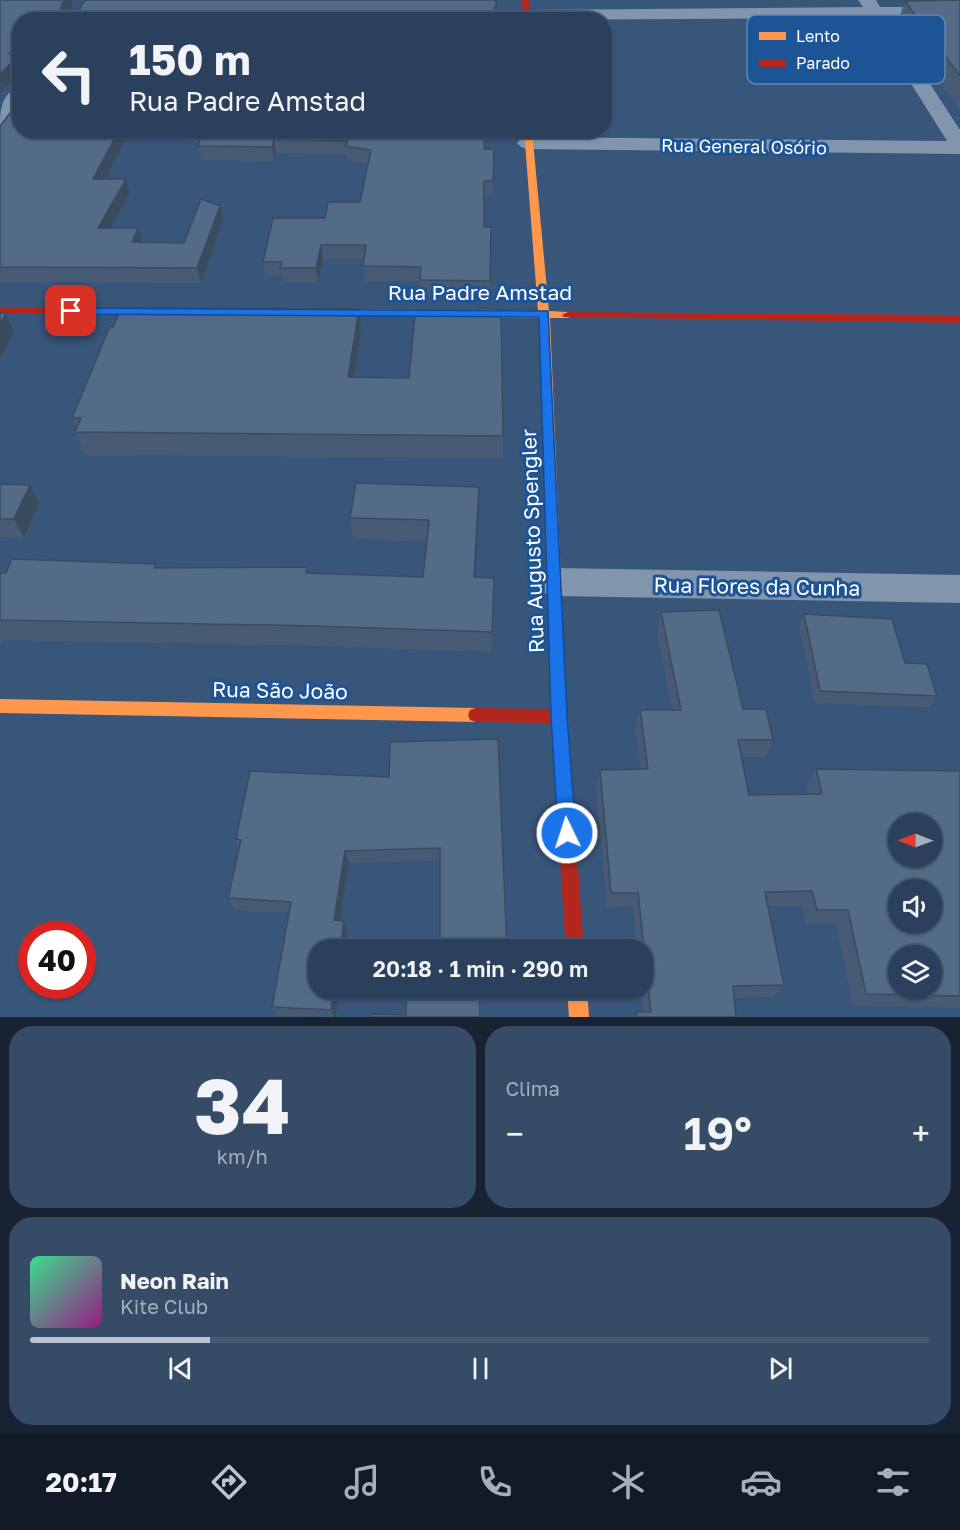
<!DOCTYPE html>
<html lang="pt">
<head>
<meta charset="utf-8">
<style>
  body { margin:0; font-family:"Golos Text",sans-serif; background:#364b65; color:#f1f3f6; height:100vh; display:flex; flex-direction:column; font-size:22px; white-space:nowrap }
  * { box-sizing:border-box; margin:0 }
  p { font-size:20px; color:#a5afbb }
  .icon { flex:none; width:33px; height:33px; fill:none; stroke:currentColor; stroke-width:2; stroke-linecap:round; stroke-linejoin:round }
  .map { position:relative; height:1017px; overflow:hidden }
  .details { display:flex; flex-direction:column; gap:9px; padding:9px; background:#172333; flex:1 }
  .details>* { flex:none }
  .hud { position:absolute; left:12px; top:12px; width:600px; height:126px; border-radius:24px; box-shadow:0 2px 4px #0004,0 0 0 2px #465972; background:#2a405c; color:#f1f3f6; overflow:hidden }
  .needle { width:39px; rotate:271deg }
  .tools { position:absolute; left:888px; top:813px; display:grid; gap:12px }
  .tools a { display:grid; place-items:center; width:54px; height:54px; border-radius:50%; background:#2a405c; box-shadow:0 2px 4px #0004,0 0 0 2px #465972; font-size:30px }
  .speed { position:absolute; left:18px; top:921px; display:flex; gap:12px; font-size:30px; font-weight:700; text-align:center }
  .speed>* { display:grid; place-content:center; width:78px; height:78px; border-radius:50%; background:#2a405c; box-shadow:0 2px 4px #0004,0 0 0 2px #465972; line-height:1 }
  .speed .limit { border:9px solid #d22; background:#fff; color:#111 }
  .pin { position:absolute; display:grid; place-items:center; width:51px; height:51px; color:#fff; margin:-26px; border-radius:12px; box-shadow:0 3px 9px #0006 }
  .me { position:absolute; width:66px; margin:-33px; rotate:356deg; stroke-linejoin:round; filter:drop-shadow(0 0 4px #0008) }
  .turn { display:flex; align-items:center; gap:21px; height:126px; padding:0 18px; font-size:27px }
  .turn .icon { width:78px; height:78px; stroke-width:2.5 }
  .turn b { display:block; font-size:42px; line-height:51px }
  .big { font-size:45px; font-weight:600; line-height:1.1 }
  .details .widget { flex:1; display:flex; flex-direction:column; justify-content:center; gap:9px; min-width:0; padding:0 21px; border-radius:24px; background:#364b65 }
  .details .dial { align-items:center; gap:0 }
  .dial b { font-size:78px; line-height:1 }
  .song { display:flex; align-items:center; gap:18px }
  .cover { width:72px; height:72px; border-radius:9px; background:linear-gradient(135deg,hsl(150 70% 55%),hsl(310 70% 35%)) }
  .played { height:6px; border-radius:3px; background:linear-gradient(90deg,#b9c4d0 20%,#465972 20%) }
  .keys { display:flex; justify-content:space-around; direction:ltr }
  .heat { display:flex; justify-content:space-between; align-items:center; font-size:33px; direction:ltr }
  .details .tiles { flex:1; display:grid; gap:9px; grid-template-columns:1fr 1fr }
  .widget:last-child { grid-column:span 2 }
  .trip { position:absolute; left:308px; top:939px; width:345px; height:60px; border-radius:24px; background:#2a405c; box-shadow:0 2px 4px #0004,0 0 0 2px #465972; font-weight:600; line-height:60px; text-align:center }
  .tabs { display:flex; height:96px; justify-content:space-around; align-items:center; background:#111a25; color:#a5afbb }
  .tabs .icon { width:42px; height:42px }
  .tabs .on { color:#b9c4d0 }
  .tabs b { font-size:27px; color:#f1f3f6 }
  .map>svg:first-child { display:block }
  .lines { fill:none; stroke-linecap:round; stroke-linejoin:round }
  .street { fill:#8195ad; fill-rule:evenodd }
  .slow { fill:#ff974d; fill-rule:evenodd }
  .jam { fill:#b3261e; fill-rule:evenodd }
  .wall { fill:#475c74 }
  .shaded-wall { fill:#3a4b5e }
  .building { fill:#536b87; stroke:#3a4b5e; stroke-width:1.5; fill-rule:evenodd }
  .route { fill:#1a73e8; stroke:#114b97; stroke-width:1.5 }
  .labels { text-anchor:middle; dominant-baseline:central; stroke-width:6; stroke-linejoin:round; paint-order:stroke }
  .far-street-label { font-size:18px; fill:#fff; stroke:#1d5495 }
  .street-label { font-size:21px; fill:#fff; stroke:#1d5495 }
  .key { fill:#1d5495; stroke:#6187b5; stroke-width:1.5 }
  .key-label { font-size:16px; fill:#fff }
</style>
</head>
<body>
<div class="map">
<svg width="960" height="1017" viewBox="0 0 960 1017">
  <rect width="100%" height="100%" fill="#38567a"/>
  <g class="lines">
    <path class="street" d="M858,0H876L880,7H960V17L887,18L960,130V154L528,149L521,147L517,143L521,139L528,137L947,141L870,18L523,20L517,15L520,11L526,10L863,7Z
      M20,87V108L7,125L0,127C0,112 1,92 20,87Z
      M554,568L960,575V603L554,596L542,592L537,582L542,572Z"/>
    <path class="slow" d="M524,130H532L549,311L568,312L574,315L568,318H550L563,625L561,629L556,631L551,629L549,625L539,318L314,315L308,312L314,309L538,311Z
      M0,699L476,708L482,710L484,715L482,720L476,722L0,713Z
      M567,988H587L589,1017H569Z"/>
    <path class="jam" d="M521,0H529L530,20H522Z
      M0,308H163L169,311L163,314H0Z
      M568,312L960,315V323L564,317L562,315Z
      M556,619L561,621L563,625L567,716L584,950H566L551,723L476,722L470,720L468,715L470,710L476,708L551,709L549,625L551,621Z"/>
  </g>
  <path class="wall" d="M0,0H74L70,9L496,0L495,19L20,20V72L0,93Z
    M960,0V110L898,22L905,1Z
    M0,126L20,130H486L485,149H494L493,195H484V227H491L490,295H421L420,281H365L363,266L364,259H323L318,282H283L282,276H266L263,262L325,218L360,202L368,163L346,160V154L276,153L274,161L201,160L198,146L199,142H190L188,134L129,133L105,179H126L130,193L111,228L142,242L184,243L220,206L223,220L201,283L0,282Z
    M361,332L355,377L503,436V458L86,455L75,432L77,429L72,418Z
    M0,484L39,503L24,538L0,537Z
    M479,508L475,577L494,599L491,652L318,646L2,640L0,645V573L155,564L157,568L307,567L308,573L423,577L427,542L353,539L350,518Z
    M661,612L743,709L773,740L765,757H742L749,795H808L806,786L816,769L960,771V1008L853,1006L836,924H806L801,906H768L784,985L773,997L734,998L736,1017H634L636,1012H644L642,988V950H637L633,907L607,908L596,787L600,770L641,769L635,728L640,710H672L657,631Z
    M804,614L905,663L937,696L929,707L815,703L799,626Z
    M498,739L440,945V861L349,863L340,921L347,932L318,988H340L336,1017L278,1016L272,1007L289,913L234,910L228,898L239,847L236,839L389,777Z"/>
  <path class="shaded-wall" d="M64,0H74L69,12L60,9Z
    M40,11L42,20H34Z
    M20,39V72L0,93V74L9,54Z
    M119,130H128L129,133L98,193L93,179Z
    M274,139L276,153L274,161L272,147Z
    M126,179L130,193L103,243L98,228Z
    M220,206L223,220L201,283L197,268Z
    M138,228L142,242H132Z
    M321,245L323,259L318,282L316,268Z
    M359,309L361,332L351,400L348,377Z
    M6,313L14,332L0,359V324Z
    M30,485L39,503L24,538L14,519Z
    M479,487V508L474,598V577Z
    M345,851L349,863L338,932L334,920Z
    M344,921L347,932L345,950H340Z
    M334,988H340L336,1017H334L331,1010Z"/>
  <path class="building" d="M0,0H64L60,9H80L85,0H496V7H494L493,20H96L101,12L40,11L34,20H20V39L9,54H20L0,74Z
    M960,0V76L905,1Z
    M20,100V130H119L93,179H126L98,228H138L132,242L184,243L201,199L220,206L197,268L0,267V126Z
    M203,130H485L484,149H494L493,181H484V227H491L490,281L420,280L421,267L363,266L366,245H321L316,268H280L282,262H263L273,218H325L328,202H360L371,150L345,146L348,141L274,139L272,147L198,146Z
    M121,308L359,309L348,377L409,378L415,315L479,316L480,308L501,309L503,436L75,432L81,418H72L110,326L113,327Z
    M0,313H6L0,324Z
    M356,483L479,487L474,577L494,578L492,632L313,626L0,620V573H6L12,559L155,564L154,568L307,567L306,573L423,577L429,520L350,518Z
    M0,484L30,485L14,519H0Z
    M719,610L743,709H766L773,740H738L749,795L822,794L816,769L960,771V996L866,994L848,910H817L812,891L765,892L784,985L733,986L736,1017H637L636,1012H651L638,893H611L600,770L648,769L640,710H681L661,612ZM898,824H932V856H898ZM898,890H932V922H898ZM898,956H932V988H898Z
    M804,614L892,619L905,663L927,664L937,696L820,691Z
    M498,739L507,950H407V946L440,945V848L345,851L334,920L344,921L340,950H318V988H334L331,1010L272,1007L291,902L228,898L241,840L236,839L250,771L389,777L390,742Z
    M407,988H479L480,1017H371V1014L406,1015Z"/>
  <path class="route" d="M71,308L548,311L567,716L576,833L573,839L567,842L561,839L558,833L551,716L539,317L67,314V309Z"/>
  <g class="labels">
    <g class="far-street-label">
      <text transform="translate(744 146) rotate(1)">Rua General Osório</text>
    </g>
    <g class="street-label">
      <text x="480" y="292">Rua Padre Amstad</text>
      <text transform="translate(532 541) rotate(-92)">Rua Augusto Spengler</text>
      <text transform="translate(757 586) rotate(1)">Rua Flores da Cunha</text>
      <text transform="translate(280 690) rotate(1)">Rua São João</text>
    </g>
  </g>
  <rect x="747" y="15" width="198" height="69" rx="9" class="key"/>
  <rect x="759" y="32" width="27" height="8" fill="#ff974d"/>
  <rect x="759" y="59" width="27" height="8" fill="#b3261e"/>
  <g class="key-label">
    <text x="796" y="42">Lento</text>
    <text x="796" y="69">Parado</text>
  </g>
</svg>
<div class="tools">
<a><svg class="needle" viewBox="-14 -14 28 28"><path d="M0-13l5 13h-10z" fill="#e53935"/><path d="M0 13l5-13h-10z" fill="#a5afbb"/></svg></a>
<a><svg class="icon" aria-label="sound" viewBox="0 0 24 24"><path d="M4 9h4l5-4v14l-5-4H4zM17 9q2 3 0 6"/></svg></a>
<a><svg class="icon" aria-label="layers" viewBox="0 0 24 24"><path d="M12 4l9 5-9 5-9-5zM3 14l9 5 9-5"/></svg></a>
</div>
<div class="speed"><div class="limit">40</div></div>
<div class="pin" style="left:71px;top:311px;background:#d93025"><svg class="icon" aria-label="arrive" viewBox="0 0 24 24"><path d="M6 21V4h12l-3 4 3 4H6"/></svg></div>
<svg class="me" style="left:567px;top:833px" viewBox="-20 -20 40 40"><circle r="17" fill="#1a73e8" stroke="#fff" stroke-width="3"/><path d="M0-11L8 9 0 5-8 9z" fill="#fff"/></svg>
<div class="trip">20:18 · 1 min · 290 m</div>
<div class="hud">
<div class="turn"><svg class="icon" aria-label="left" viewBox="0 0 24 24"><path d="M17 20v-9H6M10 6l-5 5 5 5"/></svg><div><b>150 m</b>Rua Padre Amstad</div></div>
</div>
</div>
<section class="details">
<div class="tiles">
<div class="widget dial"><b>34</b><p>km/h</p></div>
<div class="widget"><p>Clima</p>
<div class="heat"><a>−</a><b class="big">19°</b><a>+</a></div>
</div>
<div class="widget">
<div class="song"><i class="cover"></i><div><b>Neon Rain</b><p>Kite Club</p></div></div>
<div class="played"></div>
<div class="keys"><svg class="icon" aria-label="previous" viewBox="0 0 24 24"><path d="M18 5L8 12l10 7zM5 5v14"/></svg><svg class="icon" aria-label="pause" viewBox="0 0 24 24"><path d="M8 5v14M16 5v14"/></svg><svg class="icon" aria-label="next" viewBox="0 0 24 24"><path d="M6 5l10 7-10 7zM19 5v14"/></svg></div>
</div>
</div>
</section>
<nav class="tabs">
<b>20:17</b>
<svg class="icon on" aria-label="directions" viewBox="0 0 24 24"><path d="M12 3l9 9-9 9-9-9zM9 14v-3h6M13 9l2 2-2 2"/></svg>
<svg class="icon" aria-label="music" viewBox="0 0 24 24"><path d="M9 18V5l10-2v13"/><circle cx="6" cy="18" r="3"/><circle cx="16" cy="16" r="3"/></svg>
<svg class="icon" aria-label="phone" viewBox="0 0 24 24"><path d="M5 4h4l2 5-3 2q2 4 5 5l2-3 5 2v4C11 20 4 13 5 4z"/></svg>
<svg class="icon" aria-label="climate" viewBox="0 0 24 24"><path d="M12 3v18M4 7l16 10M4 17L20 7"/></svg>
<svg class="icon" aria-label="car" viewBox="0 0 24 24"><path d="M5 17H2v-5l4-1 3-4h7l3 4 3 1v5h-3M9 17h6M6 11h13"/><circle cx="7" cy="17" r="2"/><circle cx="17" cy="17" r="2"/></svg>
<svg class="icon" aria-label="filters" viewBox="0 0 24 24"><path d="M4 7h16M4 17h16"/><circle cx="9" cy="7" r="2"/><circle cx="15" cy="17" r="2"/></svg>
</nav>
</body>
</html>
